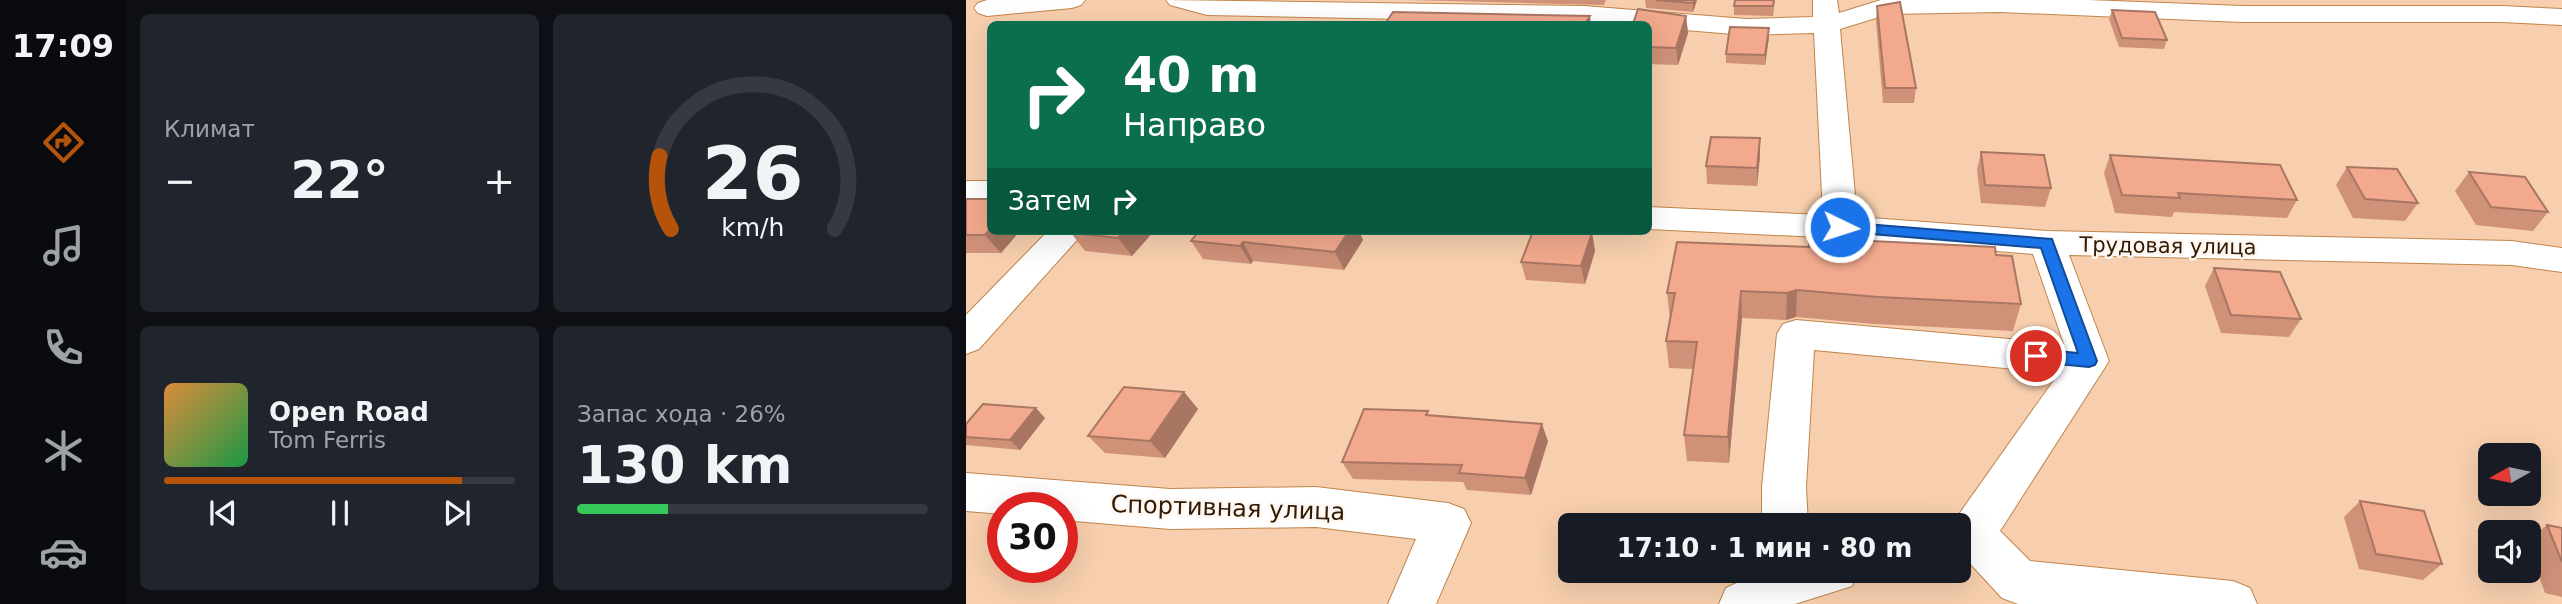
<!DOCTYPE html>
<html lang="ru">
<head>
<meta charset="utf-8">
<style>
  body { margin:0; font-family:"DejaVu Sans",sans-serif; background:#20242c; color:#f1f3f6; height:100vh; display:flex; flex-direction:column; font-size:26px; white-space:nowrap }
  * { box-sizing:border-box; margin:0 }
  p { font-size:23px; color:#9ea1a6 }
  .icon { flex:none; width:38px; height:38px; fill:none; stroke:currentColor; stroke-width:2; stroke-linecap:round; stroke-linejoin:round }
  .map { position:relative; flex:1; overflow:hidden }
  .panel { display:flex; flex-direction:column; gap:14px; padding:14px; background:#0d0f14; width:840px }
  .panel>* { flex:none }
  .hud { position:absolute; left:21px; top:21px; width:665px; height:214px; border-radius:10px; box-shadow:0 7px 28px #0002; background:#0b6e4f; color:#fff; overflow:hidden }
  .needle { width:46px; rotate:261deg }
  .tools { position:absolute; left:1512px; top:443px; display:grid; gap:14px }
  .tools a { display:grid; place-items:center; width:63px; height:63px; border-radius:10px; background:#171b24; box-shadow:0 7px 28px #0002; font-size:35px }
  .speed { position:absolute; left:21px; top:492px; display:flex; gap:14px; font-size:35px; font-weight:700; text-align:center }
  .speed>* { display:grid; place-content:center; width:91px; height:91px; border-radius:50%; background:#171b24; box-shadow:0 7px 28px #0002; line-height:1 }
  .speed .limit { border:10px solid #d22; background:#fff; color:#111 }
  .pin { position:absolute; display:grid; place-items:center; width:60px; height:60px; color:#fff; margin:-30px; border:4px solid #fff; border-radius:50%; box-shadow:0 2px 7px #0007 }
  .me { position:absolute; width:77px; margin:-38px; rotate:94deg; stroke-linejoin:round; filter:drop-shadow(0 0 5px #0008) }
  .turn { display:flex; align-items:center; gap:24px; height:147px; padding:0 21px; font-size:32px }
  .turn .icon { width:91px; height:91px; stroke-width:2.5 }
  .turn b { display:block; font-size:49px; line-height:60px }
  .then { display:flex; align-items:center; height:66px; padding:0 21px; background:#0003; gap:14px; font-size:26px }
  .big { font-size:52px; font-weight:600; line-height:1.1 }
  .panel .card { flex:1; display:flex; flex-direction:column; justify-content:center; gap:10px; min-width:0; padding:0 24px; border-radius:10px; background:#20242c }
  .panel .dial { align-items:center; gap:0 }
  .dial svg { height:182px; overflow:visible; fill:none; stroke:#363941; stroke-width:7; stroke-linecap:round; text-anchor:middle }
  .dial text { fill:#f1f3f6; stroke:none }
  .song { display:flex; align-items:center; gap:21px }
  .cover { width:84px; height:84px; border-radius:10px; background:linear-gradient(135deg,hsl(30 70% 55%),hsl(140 70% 35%)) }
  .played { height:7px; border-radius:4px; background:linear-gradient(90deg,#b45309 85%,#363941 85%) }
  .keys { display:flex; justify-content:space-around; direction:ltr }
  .heat { display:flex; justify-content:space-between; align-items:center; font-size:38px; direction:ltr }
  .charge { height:10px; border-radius:5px; background:linear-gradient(90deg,#34c759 26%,#363941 0) }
  .panel .tiles { flex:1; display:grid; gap:14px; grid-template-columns:repeat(2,1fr) }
  .trip { position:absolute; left:592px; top:513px; width:413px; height:70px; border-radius:10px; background:#171b24; box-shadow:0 7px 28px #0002; font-weight:600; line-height:70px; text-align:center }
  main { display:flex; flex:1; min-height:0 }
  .menu { display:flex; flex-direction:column; width:126px; justify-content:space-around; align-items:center; background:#090b0e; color:#9ea1a6 }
  .menu .icon { width:49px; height:49px }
  .menu .selected { color:#b45309 }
  .menu b { font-size:32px; color:#f1f3f6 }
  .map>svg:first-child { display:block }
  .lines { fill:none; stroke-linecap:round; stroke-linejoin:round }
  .minor-casing { stroke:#c1844b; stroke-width:2 }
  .minor { fill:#fff; fill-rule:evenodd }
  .wall { fill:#d09179 }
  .shaded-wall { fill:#a97663 }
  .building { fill:#f2a98d; stroke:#a97663; stroke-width:2 }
  .route { fill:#1a73e8; stroke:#114b97; stroke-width:2 }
  .labels { text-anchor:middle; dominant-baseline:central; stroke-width:5; stroke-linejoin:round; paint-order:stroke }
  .street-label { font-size:21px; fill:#321a03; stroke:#fef7f2 }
  .near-street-label { font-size:24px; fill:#321a03; stroke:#fef7f2 }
</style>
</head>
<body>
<main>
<nav class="menu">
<b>17:09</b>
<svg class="icon selected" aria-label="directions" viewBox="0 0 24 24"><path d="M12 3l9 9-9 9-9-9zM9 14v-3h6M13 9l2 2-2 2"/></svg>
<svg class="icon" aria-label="music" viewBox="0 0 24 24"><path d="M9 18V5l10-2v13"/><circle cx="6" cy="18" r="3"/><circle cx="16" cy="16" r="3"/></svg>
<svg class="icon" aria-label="phone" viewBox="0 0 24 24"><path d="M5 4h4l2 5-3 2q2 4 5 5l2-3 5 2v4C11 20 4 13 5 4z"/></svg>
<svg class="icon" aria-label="climate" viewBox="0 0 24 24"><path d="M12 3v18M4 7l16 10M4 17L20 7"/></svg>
<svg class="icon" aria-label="car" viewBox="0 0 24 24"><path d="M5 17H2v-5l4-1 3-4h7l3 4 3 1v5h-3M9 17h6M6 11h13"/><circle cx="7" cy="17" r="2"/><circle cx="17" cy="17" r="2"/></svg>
</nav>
<section class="panel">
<div class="tiles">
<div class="card"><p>Климат</p>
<div class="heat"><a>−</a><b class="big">22°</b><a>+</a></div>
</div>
<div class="card dial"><svg viewBox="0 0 100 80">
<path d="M14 69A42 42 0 1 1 86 69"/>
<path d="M14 69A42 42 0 0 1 9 37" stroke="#b45309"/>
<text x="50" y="56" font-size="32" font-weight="700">26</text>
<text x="50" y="72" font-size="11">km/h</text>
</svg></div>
<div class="card">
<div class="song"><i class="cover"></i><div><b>Open Road</b><p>Tom Ferris</p></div></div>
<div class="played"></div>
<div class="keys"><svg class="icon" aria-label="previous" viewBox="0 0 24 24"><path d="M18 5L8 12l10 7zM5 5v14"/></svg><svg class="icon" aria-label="pause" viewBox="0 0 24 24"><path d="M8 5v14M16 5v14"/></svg><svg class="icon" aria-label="next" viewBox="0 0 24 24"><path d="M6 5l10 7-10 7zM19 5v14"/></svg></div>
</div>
<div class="card"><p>Запас хода · 26%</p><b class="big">130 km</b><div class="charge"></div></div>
</div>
</section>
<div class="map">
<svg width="1596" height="604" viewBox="0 0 1596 604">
  <rect width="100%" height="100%" fill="#f7cfae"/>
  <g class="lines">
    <g class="minor-casing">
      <path id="minor" d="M21,0H119L115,5L106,8L21,16L12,13L8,8L12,3Z
        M200,0L618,6L780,19L847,17V0H871L873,13L915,0H1122L1276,6H1536L1596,9V25L1536,22H1276L1034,12L923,14L874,29L891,217L1081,231L1546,241L1596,248V272L1546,265L1103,255L1143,361L1034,531L1064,561L1267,581L1284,588L1291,604H1052L1036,598L998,557L992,559V525H975L991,517L1093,373L848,350L840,487L842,525H796V487L811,334L817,324L830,320L1098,344L1067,254L875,238L682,229V207L857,215L848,33L780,35L682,27V24L241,15L204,5Z
        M0,181H24V201L0,203Z
        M82,231H119L13,349L0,354V315Z
        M0,473L204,489L350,487L482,503L498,509L505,523L470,604H422L450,539L350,527L204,529L96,520V508H37V514L0,511Z
        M798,570H892L886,586L829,604H753L760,588Z"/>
    </g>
    <use href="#minor" class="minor"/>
  </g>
  <path class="wall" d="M443,0H640L638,5Z
    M679,0H731L727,12L680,8Z
    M809,0L807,16L768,15V6Z
    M911,6L950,88L948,103H917L910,21Z
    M1146,10L1201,40L1198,49L1153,47L1143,19Z
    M720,16L722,33L712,65L682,64V24Z
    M803,28V37L799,65L760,63V54Z
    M1015,152L1085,188L1079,207L1015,203L1011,170Z
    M1144,155L1331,200L1321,218L1208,212L1206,217L1149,213L1138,173Z
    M794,156L791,186L741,184L740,166Z
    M1381,167L1452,203L1439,221L1387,218L1370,185Z
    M1503,172L1582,212L1567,231L1510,225L1489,191Z
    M0,199L24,231H54L35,253H0Z
    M188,231L166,256L119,251L105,233Z
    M233,231H393L397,240L378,270L287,261L285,264L237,259L225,241Z
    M626,233L629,251L619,284L560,280L555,262Z
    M1030,255L1055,304L1047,331L908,324L830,317L820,320L776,318L763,463L721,461L718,435L727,369L703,368L700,341L704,319L701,293Z
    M1248,268L1335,319L1323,337L1255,333L1239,286Z
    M218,392L232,409L199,458L139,453L122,436Z
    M464,415L582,441L565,495L501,490L497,482L387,479L376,462Z
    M79,418L54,450L0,445V424Z
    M1394,501L1476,564L1457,580L1393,569L1378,517Z
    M1581,525L1596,528V597L1579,593L1563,549V539Z"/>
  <path class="shaded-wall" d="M728,0H731L727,12V3Z
    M624,16L625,24H619Z
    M720,16L722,33L712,65L710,48Z
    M803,28V37L799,65V55Z
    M794,138V156L791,186V168Z
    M24,229V231H54L35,253L19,235Z
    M158,231H188L166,256L152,238Z
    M383,231H393L397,240L378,270L369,252Z
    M626,233L629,251L619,284L615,266Z
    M277,242L287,261L285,264L274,246Z
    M831,290L830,317L820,320L821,293Z
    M775,291L776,318L763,463L762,437Z
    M218,392L232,409L199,458L184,441Z
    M70,408L79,418L54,450L44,440Z
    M576,424L582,441L565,495L559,478Z"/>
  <path class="building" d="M690,0H728L727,3Z
    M769,0H808L807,6H768Z
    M934,2L950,88H919L911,6Z
    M672,9L720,16L710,48L682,47V24H667Z
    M1146,10L1189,12L1201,40L1156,38Z
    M427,12L624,16L619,24H419Z
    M764,27L803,28L799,55L760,54Z
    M745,137L794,138L791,168L740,166Z
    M1015,152L1078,155L1085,188L1019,185Z
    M1144,155L1314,165L1331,200L1212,193L1214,198L1156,195Z
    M1381,167L1431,169L1452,203L1399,199Z
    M1503,172L1559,177L1582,212L1525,207Z
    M0,199H24V229L19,235H0Z
    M106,231H158L152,238L105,233Z
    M233,231H383L369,252L277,242L274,246L225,241Z
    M567,231H598L626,233L615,266L555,262Z
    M843,238L1029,247L1030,255L1046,256L1055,304L912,297L831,290L821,293L775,291L762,437L718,435L731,342L700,341L709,293H701L711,242L843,247Z
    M1248,268L1314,272L1335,319L1265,315Z
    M158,387L218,392L184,441L122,436Z
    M17,404L70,408L44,440L0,437V424Z
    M398,409L462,411L460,415L576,424L559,478L493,473L496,465L376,462Z
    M1394,501L1458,511L1476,564L1410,554Z
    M1581,525L1596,528V562Z"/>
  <path class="route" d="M874,222L1086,239L1131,361L1129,365L1123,367L1070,362L1064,360L1061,356L1064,351L1070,349L1112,353L1075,248L869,231L867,227L869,224Z"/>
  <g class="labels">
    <g class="street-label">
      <text transform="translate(1202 246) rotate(1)">Трудовая улица</text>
    </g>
    <g class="near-street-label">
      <text transform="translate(262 508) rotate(2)">Спортивная улица</text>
    </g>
  </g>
</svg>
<div class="tools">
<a><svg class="needle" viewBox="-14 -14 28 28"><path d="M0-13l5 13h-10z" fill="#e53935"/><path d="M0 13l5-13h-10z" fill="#9ea1a6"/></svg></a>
<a><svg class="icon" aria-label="sound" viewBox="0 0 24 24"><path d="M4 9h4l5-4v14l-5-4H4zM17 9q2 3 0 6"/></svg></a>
</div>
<div class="speed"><div class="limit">30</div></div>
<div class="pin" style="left:1070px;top:356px;background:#d93025"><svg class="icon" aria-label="arrive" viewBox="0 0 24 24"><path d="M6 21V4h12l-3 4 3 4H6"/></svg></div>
<svg class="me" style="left:874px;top:227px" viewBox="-20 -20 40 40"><circle r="17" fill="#1a73e8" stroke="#fff" stroke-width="3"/><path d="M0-11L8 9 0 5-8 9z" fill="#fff"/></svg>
<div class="trip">17:10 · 1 мин · 80 m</div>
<div class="hud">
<div class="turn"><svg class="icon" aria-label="right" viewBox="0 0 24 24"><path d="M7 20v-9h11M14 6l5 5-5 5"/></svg><div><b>40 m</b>Направо</div></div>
<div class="then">Затем<svg class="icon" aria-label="right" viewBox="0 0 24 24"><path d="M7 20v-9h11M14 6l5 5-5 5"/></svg></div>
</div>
</div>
</main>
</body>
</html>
